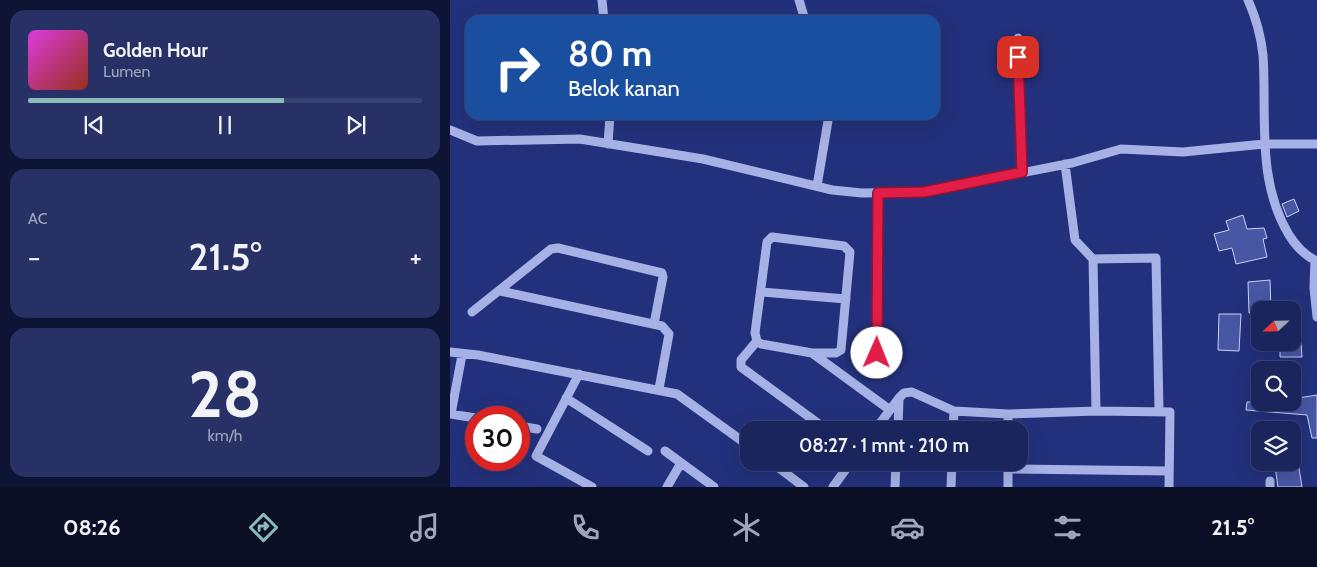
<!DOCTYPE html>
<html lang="id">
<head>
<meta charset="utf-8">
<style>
  body { margin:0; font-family:Cabin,sans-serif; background:#273166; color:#f1f3f6; height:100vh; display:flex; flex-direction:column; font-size:19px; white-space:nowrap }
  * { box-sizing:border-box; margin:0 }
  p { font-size:16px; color:#9fa5bc }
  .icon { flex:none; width:28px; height:28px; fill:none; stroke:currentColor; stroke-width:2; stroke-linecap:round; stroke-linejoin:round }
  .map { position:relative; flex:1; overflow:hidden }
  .side { display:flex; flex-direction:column; gap:10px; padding:10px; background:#0e1433; width:450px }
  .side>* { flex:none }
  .top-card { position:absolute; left:15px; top:15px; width:475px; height:105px; border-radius:15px; box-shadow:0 5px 20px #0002,0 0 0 1px #384272; background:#1a4fa0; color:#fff; overflow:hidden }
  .needle { width:32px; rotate:248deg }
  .controls { position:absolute; left:801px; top:301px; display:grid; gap:10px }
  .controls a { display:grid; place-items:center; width:50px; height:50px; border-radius:10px; background:#1a255d; box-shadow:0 5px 20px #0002,0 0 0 1px #384272; font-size:25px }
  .speed { position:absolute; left:15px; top:406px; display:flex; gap:10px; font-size:25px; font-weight:700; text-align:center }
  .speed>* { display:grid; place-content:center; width:65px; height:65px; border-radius:50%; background:#1a255d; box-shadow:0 5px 20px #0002,0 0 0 1px #384272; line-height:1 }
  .speed .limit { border:8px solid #d22; background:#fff; color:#111 }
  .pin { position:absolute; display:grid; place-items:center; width:42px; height:42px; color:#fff; margin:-21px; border-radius:10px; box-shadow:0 2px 8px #0006 }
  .me { position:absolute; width:55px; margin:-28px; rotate:1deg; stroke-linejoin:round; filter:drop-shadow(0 0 4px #0008) }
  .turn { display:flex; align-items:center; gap:18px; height:105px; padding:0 20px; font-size:22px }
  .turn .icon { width:65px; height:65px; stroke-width:2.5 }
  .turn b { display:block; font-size:35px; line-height:42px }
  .big { font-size:38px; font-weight:600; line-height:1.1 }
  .side .tile { flex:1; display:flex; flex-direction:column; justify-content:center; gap:8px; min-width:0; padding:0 18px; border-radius:15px; background:#273166 }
  .side .dial { align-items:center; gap:0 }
  .dial b { font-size:65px; line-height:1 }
  .song { display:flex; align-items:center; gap:15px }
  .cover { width:60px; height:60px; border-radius:8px; background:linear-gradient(135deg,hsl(300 70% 55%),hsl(10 70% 35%)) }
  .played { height:5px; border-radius:2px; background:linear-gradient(90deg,#8bbbb9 65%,#384272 65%) }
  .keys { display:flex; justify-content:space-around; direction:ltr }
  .heat { display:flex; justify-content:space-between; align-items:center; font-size:28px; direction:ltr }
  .trip { position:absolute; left:290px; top:421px; width:288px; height:50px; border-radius:15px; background:#1a255d; box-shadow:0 5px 20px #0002,0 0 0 1px #384272; font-weight:600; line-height:50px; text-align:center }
  .tabs { display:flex; height:80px; justify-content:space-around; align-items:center; background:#0a0f25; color:#9fa5bc }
  .tabs .icon { width:35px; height:35px }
  .tabs .current { color:#8bbbb9 }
  .tabs b { font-size:22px; color:#f1f3f6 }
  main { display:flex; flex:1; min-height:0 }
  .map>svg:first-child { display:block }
  .building { fill:#4757a3; stroke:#c9d1f4 }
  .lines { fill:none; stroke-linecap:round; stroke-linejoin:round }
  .minor { stroke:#a6b1e5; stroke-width:9 }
  .route-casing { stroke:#92132f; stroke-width:12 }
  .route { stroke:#e11d48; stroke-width:9 }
</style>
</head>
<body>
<main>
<section class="side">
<div class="tile">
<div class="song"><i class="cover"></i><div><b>Golden Hour</b><p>Lumen</p></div></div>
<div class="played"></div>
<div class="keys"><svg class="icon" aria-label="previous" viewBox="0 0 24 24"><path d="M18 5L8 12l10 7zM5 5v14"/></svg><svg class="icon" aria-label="pause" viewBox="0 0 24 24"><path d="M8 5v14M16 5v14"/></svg><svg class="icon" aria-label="next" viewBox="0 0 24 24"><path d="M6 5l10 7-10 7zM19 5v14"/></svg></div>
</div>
<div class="tile"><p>AC</p>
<div class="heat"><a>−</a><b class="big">21.5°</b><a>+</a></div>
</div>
<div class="tile dial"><b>28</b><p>km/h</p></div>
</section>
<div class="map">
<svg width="867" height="487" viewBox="0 0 867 487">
  <rect width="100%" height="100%" fill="#23317c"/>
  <path class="building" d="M844,199L849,211L837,217L832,204Z
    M793,215L797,229L814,228L817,238L813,239L817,257L786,264L782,248L769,251L764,234L779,230L776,221Z
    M820,280L821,310L799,313L798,282Z
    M769,314H791L789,351L768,350Z
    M830,342H851L852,357H830Z
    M867,395V438H862L857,415L796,410L797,402H842V399Z
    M848,462L852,487H828L825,466Z"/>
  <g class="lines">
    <path class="minor" d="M152,0L154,20
      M349,0L355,20
      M798,0C806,18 811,36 813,55C817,117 806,180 839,235C846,246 855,256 867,261
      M568,38L572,172
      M0,130L27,141L130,139L253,159L382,190L412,193L474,192L622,163L671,149L733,152L814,144H867
      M158,144L160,115
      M615,164L625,240L643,259L646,411
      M367,186L379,115
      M643,259L706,258L709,411
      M865,260L864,288L867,317
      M50,291L212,326L219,334L209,389
      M311,292L396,299
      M22,312L101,249L108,248L212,273L213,277L204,324
      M307,341L291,360V367L377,430
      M0,352L28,355L227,394L299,446
      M362,353H386L391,350L400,252L394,246L322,237L317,242L305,333L307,341L311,344L362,353L440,410
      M427,353L428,193
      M129,374L86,456L142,487
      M116,398L198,451
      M0,414L26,418
      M1,414L12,355
      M558,414V430
      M69,426L87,429
      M425,430L449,398L454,393L462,392L504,411L558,414L646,411L720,412L719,487
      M448,430L449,398
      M503,430L504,411
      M215,451L264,487
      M321,462L354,487
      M558,465V487
      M558,469L719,471
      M217,487L231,463
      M383,487L401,462
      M445,487L446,462
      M501,487L502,462
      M820,487V481"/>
  </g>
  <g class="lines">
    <g class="route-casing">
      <path id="route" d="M427,353L428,193L474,192L572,172L568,57"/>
    </g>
    <use href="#route" class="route"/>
  </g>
</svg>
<div class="controls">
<a><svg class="needle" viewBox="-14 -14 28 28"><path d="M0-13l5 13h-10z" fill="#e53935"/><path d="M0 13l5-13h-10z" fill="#9fa5bc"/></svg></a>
<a><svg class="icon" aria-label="search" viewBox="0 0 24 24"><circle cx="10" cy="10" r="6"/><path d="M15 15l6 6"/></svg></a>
<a><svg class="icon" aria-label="layers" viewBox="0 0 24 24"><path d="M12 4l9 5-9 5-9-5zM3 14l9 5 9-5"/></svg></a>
</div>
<div class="speed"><div class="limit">30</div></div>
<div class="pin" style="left:568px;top:57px;background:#d93025"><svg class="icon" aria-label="arrive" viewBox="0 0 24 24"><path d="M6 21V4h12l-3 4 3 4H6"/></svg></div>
<svg class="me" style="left:427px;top:353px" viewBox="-20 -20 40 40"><circle r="19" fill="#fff"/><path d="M0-13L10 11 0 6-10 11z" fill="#e11d48"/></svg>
<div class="trip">08:27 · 1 mnt · 210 m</div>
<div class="top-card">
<div class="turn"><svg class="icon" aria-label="right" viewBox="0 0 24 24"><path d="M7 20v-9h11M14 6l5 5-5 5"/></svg><div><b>80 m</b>Belok kanan</div></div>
</div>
</div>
</main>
<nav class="tabs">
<b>08:26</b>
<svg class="icon current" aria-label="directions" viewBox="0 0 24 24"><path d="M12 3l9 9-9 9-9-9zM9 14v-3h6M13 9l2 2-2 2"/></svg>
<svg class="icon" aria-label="music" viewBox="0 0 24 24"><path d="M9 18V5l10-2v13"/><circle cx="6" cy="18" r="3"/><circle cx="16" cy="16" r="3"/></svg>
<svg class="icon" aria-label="phone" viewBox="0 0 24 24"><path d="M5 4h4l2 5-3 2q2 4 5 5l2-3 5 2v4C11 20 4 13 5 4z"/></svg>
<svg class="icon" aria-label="climate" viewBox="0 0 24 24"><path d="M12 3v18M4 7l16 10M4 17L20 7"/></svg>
<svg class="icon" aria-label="car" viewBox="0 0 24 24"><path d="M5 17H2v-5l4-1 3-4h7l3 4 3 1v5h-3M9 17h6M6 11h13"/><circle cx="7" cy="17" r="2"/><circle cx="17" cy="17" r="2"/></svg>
<svg class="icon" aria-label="filters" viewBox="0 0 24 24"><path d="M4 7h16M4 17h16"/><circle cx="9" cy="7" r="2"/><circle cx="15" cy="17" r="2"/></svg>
<b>21.5°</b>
</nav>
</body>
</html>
